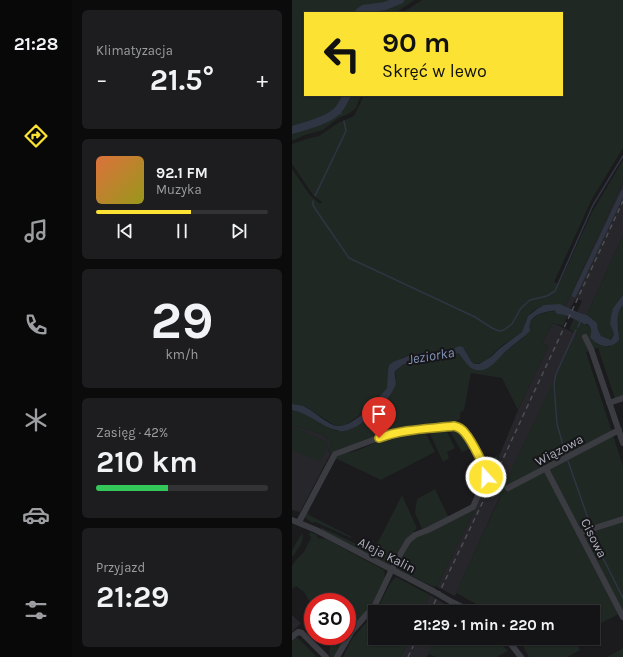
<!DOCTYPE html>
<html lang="pl">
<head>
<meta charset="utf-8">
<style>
  body { margin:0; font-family:Karla,sans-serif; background:#1d1d1f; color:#f1f3f6; height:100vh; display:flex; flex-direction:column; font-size:15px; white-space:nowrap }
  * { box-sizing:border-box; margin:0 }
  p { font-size:13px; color:#9d9ea1 }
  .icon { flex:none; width:22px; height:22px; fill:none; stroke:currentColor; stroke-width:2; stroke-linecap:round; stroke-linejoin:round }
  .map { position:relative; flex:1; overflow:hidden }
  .drawer { display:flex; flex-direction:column; gap:10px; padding:10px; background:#0b0b0c; width:220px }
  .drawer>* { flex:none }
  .guide { position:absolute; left:12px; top:12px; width:259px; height:84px; border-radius:0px; box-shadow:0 1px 3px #0004,0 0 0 1px #333335; background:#fbe233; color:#111; overflow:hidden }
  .speed { position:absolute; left:12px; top:593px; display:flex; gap:8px; font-size:20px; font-weight:700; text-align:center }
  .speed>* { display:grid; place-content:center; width:52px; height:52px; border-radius:50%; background:#141416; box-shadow:0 1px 3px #0004,0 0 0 1px #333335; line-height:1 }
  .speed .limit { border:6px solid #d22; background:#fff; color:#111 }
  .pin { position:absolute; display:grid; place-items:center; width:34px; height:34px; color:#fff; margin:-41px -17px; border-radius:50% 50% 50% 0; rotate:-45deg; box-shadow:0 0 4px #0007 }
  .pin .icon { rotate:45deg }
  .me { position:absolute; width:44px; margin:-22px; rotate:340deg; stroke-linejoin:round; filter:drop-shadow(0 0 3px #0008) }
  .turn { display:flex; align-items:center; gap:14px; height:84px; padding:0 12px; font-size:18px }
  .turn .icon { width:52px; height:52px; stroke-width:2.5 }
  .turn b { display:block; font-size:28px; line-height:34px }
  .big { font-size:30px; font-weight:700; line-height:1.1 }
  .drawer .widget { flex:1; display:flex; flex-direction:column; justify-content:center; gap:6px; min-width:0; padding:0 14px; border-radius:6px; background:#1d1d1f }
  .drawer .dial { align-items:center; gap:0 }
  .dial b { font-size:52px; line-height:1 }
  .song { display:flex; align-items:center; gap:12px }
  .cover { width:48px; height:48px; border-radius:6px; background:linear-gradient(135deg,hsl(20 70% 55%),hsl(60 70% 35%)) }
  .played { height:4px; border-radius:2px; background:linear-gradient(90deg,#fbe233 55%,#333335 55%) }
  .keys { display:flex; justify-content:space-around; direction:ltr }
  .heat { display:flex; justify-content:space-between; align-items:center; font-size:22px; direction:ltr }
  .charge { height:6px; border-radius:3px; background:linear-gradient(90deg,#34c759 42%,#333335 0) }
  .trip { position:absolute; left:76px; top:605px; width:232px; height:40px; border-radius:0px; background:#141416; box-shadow:0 1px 3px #0004,0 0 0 1px #333335; font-weight:700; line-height:40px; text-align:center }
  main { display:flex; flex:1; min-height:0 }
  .dock { display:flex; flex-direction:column; width:72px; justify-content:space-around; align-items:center; background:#080809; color:#9d9ea1 }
  .dock .icon { width:28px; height:28px }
  .dock .current { color:#fbe233 }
  .dock b { font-size:18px; color:#f1f3f6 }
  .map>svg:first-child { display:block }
  .built { fill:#27262a }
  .green { fill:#1f2823 }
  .water { fill:#2f3542 }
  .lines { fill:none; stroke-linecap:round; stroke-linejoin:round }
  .stream { stroke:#2f3542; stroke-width:1.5 }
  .canal { stroke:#2f3542; stroke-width:4.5 }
  .river { stroke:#2f3542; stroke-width:8 }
  .minor { stroke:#3b3b42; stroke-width:6 }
  .rail { stroke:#4e4e57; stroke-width:1.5; stroke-dasharray:5 4; stroke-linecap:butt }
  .minor-bridge { stroke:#3b3b42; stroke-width:6 }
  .route-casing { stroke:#a39321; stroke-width:10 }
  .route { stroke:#fbe233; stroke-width:7 }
  .labels { text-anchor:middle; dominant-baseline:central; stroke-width:4; stroke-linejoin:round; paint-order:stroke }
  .street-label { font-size:13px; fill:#acaebd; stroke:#161518 }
  .water-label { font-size:14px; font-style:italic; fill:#8294b9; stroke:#161518 }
</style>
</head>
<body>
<main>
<nav class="dock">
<b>21:28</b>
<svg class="icon current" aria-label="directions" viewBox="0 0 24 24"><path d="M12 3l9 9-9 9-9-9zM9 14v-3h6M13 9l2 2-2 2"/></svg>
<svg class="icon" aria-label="music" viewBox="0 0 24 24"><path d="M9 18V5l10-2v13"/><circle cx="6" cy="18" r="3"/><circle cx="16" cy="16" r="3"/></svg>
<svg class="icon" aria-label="phone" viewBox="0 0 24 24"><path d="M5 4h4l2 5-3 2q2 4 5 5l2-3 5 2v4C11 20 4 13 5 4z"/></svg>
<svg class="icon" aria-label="climate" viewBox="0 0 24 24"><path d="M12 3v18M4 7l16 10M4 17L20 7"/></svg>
<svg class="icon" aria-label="car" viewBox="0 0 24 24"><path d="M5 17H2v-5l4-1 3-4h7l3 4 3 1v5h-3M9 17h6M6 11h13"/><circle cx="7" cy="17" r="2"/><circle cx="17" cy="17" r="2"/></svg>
<svg class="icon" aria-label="filters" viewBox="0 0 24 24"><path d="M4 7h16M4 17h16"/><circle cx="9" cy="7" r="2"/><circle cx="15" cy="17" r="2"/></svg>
</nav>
<section class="drawer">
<div class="widget"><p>Klimatyzacja</p>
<div class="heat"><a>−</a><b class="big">21.5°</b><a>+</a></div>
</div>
<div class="widget">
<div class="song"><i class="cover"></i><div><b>92.1 FM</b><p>Muzyka</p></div></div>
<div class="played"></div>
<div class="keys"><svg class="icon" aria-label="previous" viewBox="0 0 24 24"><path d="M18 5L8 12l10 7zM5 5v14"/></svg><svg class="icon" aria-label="pause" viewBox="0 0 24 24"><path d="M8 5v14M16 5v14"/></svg><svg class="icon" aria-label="next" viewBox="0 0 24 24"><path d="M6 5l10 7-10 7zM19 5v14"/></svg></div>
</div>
<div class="widget dial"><b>29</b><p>km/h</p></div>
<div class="widget"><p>Zasięg · 42%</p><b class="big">210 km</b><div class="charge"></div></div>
<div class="widget"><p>Przyjazd</p><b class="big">21:29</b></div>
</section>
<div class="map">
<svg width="331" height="657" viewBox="0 0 331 657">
  <rect width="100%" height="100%" fill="#1b1a1d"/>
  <path class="built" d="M331,182V235L295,315L285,312L290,301L284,298L278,309L273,307Z
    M261,323L285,334L211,488L206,491L208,496L163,596L145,587L199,476L226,410L256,346L250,343Z
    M0,425L29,434L40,442L36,451L39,453L8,512L0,510Z
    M138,595L158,607L156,612H130Z
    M0,615L9,623L0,632Z
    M118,638H144L135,657H109Z"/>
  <path class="green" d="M0,0H123L103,13H13V95H69L64,108L58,113L45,119L31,130L13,135L0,141Z
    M130,0H331V148L300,199L262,282L267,284L300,212L331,160V182L273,307C261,302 242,305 235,318C232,322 234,328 230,332C224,338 214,342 207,348C199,355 194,364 182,364L179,361L171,347L154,353L144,352L121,354L109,358L96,377V388L79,407L55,424L49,426L42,425L14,407L0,404V169L18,195L28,204L30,202L21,195L0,164V144L18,138L27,136L46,123L62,116L72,95H270V13H110Z
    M331,235V295L321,308L319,316L318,324L322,334L318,340L309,336L306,330L305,323L295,315Z
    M331,305V396L323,399L306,348L294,352L331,466V612L301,627V612H199L164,593L208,497L206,491L211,488L274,354L285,334L277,329L282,318C299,326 299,326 305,344L317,347L327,332C326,322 323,313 331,305Z
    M263,311L276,315L271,326L261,323L250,343L256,346L226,410L210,378L179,373L172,410L168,413V419L159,424L105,429L45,450L39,453L36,451L40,442L29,434L0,425V410L13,413L36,427L45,431H49L61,428L104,379L103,371L112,364L135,358L143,356L153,359L160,355L166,353L181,369L214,351L231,338L238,328C235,315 254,312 263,311Z
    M1,426L37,443L28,462L0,450V429Z
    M161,427L169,430L179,448L170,452L156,428Z
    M144,430H154L163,448L155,452L157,458L151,462L138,434Z
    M131,432L135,435L143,452L89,480L43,458L49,454L64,451L99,436Z
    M207,454L199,476L145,587L143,586L142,587L105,569L106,565L120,539L174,513L192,485V463Z
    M143,489L157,518L134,528L130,529L123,513L125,499Z
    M110,495L125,528L114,541L98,565L29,530V527L81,552Z
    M15,512L17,515L60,537L59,538L23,522L20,523L12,517Z
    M18,532L25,535L26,538L34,539L92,570C98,587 66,621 55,634V602H21V618L18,614L16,616L13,612L18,608L20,606L12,592L4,586L0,589V566L4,560L12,552L19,538L17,534Z
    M10,533C13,542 5,550 0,557V550Z
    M104,577L138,595L130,612H83C89,604 97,581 104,577Z
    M83,612V638H118L109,657H51L60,639Z
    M31,636H54L42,657H38L37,652H38V645Z
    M4,638H6L25,657H0V641Z
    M144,638H203L216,651L205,657H144L136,654Z
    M227,638H281L288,650L276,657H237Z
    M331,648V657H315Z"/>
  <path class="water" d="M331,295V305C322,314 327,328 327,340C319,350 306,347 298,337C303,324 292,322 282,318L285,312L295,315L305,323L306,330L309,336L319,340L322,334L318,324L319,316L321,308Z
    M268,304L278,309L276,315C273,314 269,312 266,311C258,310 239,314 238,324C237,326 238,329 238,331C231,338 222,344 214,351C205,359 196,375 181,369C175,366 171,358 166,353L160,355L153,359L143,356L135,358L112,364L103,371C102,376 105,381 103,386C98,401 64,434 48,431C30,428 18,413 0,410V404C5,405 11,405 15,408C24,413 32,421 41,425C59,432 85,400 95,388L96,371L97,365L101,362L121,354L144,352L154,353L167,346L171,347L179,361L182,364H187L199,357L207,349L230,332L236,316L245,309L252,305Z"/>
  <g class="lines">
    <path class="stream" d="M47,109L49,114
      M23,196L54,131L52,121
      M21,201V205L24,210L57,258L183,317L200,328L207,331L212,330L220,324L229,308L238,300L255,296L263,291L301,205L331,156
      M286,327L289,319
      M274,456L265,424L262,384L264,374L284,330
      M276,461L299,527
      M300,531L308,552L331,598"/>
    <path class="canal" d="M282,295L331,192"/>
    <path class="river" d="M66,13L71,9L93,6L108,0
      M0,130C14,126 38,120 47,109C50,105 53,99 55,95
      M267,310L274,311L293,320"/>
    <path class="minor" d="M293,337L299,349L331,443
      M317,403L331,398
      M254,469L331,617
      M216,488L327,430
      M0,520L24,530L141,591
      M7,522L43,454L100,433L162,426C176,430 189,460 194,474L191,484L181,507L136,530L123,535L116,541L101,567L83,605L60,631L45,657
      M287,533L331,519
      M160,602L180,612
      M0,637L6,632L10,633L34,657
      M214,638L229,657"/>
    <path class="rail" d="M138,612L196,491L331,201
      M116,657L125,638"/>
    <path class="minor-bridge" d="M141,591L160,602"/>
  </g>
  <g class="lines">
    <g class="route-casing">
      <path id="route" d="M87,438C111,429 137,429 162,426C167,427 170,429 173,433C179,440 195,469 194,477"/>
    </g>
    <use href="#route" class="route"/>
  </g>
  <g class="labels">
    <g class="street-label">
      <text transform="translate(267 450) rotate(-28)">Wiązowa</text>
      <text transform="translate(302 538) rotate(63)">Cisowa</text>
      <text transform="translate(95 555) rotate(27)">Aleja Kalin</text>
    </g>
    <g class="water-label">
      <text transform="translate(139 356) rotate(-9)">Jeziorka</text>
    </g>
  </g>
</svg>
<div class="speed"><div class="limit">30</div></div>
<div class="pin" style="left:87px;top:438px;background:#d93025"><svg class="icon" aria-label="arrive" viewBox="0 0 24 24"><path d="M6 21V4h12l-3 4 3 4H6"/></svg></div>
<svg class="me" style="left:194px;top:477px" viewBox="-20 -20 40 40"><circle r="17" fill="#fbe233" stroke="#fff" stroke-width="3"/><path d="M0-11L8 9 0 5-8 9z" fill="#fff"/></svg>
<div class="trip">21:29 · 1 min · 220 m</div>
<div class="guide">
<div class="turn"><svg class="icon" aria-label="left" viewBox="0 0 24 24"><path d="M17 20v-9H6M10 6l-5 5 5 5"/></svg><div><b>90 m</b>Skręć w lewo</div></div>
</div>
</div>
</main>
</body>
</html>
